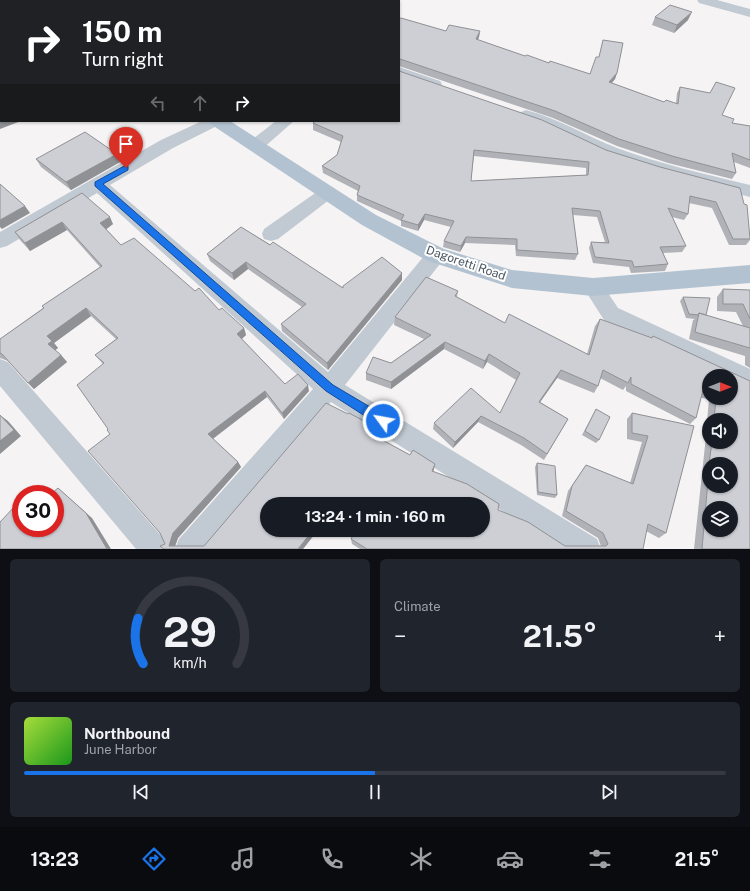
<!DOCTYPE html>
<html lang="en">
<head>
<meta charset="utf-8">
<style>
  body { margin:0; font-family:"Public Sans",sans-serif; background:#20242c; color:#f1f3f6; height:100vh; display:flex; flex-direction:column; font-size:15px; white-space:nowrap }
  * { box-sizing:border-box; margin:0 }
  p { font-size:13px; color:#9ea1a6 }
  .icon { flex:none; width:22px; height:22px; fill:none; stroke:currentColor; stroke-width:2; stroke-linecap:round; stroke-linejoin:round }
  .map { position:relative; height:549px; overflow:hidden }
  .side { display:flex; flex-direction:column; gap:10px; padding:10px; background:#0d0f14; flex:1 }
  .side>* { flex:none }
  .guide { position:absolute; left:0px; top:0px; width:400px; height:122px; box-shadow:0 1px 3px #0004; background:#202124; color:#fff; overflow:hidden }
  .needle { width:26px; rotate:90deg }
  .tools { position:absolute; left:702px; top:369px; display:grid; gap:8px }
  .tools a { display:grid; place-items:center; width:36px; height:36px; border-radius:50%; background:#171b24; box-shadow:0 1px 3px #0004; font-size:20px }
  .speed { position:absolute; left:12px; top:485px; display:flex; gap:8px; font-size:20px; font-weight:700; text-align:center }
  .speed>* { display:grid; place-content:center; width:52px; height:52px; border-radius:50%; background:#171b24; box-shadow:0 1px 3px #0004; line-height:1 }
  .speed .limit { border:6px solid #d22; background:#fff; color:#111 }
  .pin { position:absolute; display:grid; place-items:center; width:34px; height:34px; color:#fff; margin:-41px -17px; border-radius:50% 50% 50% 0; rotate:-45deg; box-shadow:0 0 4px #0007 }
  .pin .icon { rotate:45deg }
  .me { position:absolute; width:44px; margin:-22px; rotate:302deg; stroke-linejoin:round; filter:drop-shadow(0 0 3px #0008) }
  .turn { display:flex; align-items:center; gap:14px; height:84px; padding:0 16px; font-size:18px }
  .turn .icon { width:52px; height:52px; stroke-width:2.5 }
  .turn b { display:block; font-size:28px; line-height:34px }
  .lanes { display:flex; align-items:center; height:38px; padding:0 16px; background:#0003; justify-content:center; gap:20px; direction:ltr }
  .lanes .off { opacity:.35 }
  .big { font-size:30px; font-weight:700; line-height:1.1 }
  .side .widget { flex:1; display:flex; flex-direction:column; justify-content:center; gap:6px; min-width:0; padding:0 14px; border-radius:6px; background:#20242c }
  .side .dial { align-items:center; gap:0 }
  .dial svg { height:104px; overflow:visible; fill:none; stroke:#363941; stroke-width:7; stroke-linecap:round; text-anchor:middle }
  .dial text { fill:#f1f3f6; stroke:none }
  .song { display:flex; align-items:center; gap:12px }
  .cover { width:48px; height:48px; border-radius:6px; background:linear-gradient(135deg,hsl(80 70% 55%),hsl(120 70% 35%)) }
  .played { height:4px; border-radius:2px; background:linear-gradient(90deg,#1a73e8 50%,#363941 50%) }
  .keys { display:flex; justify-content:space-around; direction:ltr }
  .heat { display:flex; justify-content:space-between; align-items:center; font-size:22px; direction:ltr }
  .side .tiles { flex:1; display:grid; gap:10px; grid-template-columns:1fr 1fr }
  .widget:last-child { grid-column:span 2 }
  .trip { position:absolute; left:260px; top:497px; width:230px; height:40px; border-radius:20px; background:#171b24; box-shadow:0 1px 3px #0004; font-weight:700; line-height:40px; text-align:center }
  .menu { display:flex; height:64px; justify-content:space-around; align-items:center; background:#090b0e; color:#9ea1a6 }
  .menu .icon { width:28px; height:28px }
  .menu .active { color:#1a73e8 }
  .menu b { font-size:18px; color:#f1f3f6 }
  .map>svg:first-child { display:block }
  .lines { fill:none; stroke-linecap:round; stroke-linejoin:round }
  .minor { fill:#c1cad2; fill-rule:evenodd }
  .major { fill:#b3c2d1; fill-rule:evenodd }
  .wall { fill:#b0b2b7; fill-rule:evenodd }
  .shaded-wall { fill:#909195 }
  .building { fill:#cdcfd5; stroke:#909195; fill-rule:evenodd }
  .route { fill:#1a73e8; stroke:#114b97 }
  .labels { text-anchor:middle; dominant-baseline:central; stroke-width:4; stroke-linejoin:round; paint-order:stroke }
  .street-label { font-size:12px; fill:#4a5661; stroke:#fff }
</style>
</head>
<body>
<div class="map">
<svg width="750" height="549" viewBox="0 0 750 549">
  <rect width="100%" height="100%" fill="#f5f3f3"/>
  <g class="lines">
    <path class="minor" d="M697,0H717L750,9V17L699,3Z
      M399,67L440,81L442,84L440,87L435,88L399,76Z
      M526,110C558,118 586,136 617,148C660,164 705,174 750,185V197L673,177L620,161L521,118L518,115L521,112Z
      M202,121H223L221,124L173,148L110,185L328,372L429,250L436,248L443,250L446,255L443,260L345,385L597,539L601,549H562L331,402L207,549H175L179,539L313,389L97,193L7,246L0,248V232L161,140Z
      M276,121H294L262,149L256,150L250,149L248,145L250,141Z
      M327,187L333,189L336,193L333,197L278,239L271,241L264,239L262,234L264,229L321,189Z
      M593,279L600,281L618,308L750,369V390L731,382V376H719L604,320L583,287L586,281Z
      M0,359L8,362L164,539L168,549H136L0,386Z"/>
    <path class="major" d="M34,0H48L49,1H35Z
      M209,121H230L376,215L444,249L512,270L593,278L750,265V283L593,296L512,288L428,261L362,225L212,125Z"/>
  </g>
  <path class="wall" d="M190,0H241L243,1H192Z
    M655,17L688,20L674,33L652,25Z
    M399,19L446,31H480L479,37L478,40L525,56L590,74L599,57L603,40L617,73L615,79L612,83L664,102L676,103L677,93L680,87L722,115L732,123L750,126V168L734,162L736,173L732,179L668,163L617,146L553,118L399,66Z
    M313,123L606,150L660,167L740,188L750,235V240L746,245H729L712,208L689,203L688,214L684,220L672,217L686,246L682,252L663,253L668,264L665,271L631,273L629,267L593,263L589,248L591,242H605L597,217L573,215L578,254L575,260L516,256L515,245L465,243L460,252L443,247L444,241L451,227L424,220L418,231L401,226V221L357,201V195L358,191L323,173L322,166L337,155L341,142L313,130ZM474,156L586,168V175L471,181Z
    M117,154L120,162L71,190L41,167L36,159Z
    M82,193L113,224L106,229L121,245L195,291L219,310L244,328L246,335L242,339L285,384L309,391L284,419L267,397L213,439L238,462L241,467L178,538L175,546H204L348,414L379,429V435L377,437L410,455L435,464L433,472L498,510L565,546H601L598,538L562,516L568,491L586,465L630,483L642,442L627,439V419L632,413L694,426L666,533L659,538L646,531L643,549H360L352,544L351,539L353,537L342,530H483L267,504L318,530L303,549H163L165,544L160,533L110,434L108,429L103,364L95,355L116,339L91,316L54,343L58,348L55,350L61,355L67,362L34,389L8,361L0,358V339L43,308L42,306L100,267L67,230L30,251L20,240L15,232Z
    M241,227L343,288L402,273V280L328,370L282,331L281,324L302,307L248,269L234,280L210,261L207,254Z
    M723,289L750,290V368L745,365V356L689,339L693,320L695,319L686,318L680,301L683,297L706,315L743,326L736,312L717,311V297Z
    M458,291L457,297L505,323L587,354L595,326L600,319L651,338L653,336L750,381V549H694L706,436L708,434L706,433L709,399L701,398L696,418L690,424L626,391V386L623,390L600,378L598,386L594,393L557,378L540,402L568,419L544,460L521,445L478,422L453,448L433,429L434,423L500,413L516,380L487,362L483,369L444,349L391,389L366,380V373L391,363L424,339L394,325L395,317ZM709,376L731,398H709ZM709,420H731V442H709ZM709,464H731L709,486Z
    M596,409L599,440L596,443L582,435Z
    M537,463L557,495L555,498L537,495L535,467Z"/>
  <path class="shaded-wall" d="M692,12L688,20L674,33L677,25Z
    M480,31L479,37L475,45L476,39Z
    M617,73L615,79L607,88L609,82Z
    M1,118V121H21L0,129V119Z
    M117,154L120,162L71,190L66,182Z
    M25,206L30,213L2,229L0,227V220Z
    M425,214L424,220L418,231V225Z
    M110,217L113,224L104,231L100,223Z
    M62,222L67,230L30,251L25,243Z
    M466,237L465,243L460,252L461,246Z
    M246,262L248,269L234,280L232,273Z
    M402,273V280L328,370L327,363Z
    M86,308L91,316L54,343L58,348L54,351L48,344L47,336Z
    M244,328L246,335L239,341L237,334Z
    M445,342L444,349L391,389V382Z
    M489,354L487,362L483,369L485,361Z
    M61,355L67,362L34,389L28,383Z
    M561,370L557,378L536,408L539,402Z
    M308,385L309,391L284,419L282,413Z
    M265,391L267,397L211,440L208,434Z
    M0,415L8,421L21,436L0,454Z
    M481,416L478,422L453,448L455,442Z
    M379,429V435L375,442V436Z
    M238,462L241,467L178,538L174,549L169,546L173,533Z
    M435,464L434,469L431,477L432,471Z
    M58,488L92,518L111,549H107Z
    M313,530H318L303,549H298Z"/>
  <path class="building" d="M0,0H9L10,1H1V118L0,119Z
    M54,0H152L153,1H55Z
    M201,0H241L243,1H202Z
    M670,5L692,12L677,25L655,17Z
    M401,18L446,31L449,25L480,31L476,39L525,56L527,55L549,63L550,61L590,74L596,57H599L603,40L623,43L617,73L609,82L664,102L666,100L678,104L680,87L710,93L716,82L735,88L722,115L734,119L732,123L750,126V160L732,153L736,173L672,156L619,139L555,111L400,59L399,60V19Z
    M399,71L542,120L606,150L660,167L740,188L744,204L747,205L750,239H733L716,202L690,196L688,214L668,208L686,246L660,247L668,264L634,267L632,261L595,257L591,242L609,243L600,211L572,208L578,254L517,250V239L466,237L461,246L444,241L454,221L425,214L418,225L401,220L404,215L357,195L360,186L322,166L337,155L343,136L313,123L315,121H399ZM474,150L589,162L588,175L471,181Z
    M85,132L117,154L66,182L36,159Z
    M0,184L25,206L0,220Z
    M82,193L110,217L100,223L121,245L134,238L195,291L199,288L219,310L222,308L244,328L237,334L285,384L298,374L308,385L282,413L265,391L208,434L238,462L173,533L169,546H204L326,403L348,414L349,413L379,429L375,436L410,455L413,450L435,464L432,471L467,484L499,504L498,510L528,522L565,546H606L608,544L603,533L566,511L572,486L586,465L633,484L648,436L632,433V413L694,426L666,533L648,524L643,549H367L351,539L354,533L349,530H483V504H267V530H313L298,549H164L160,546L165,544L160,533L88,451L110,434L107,430L108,429L77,385L104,363L95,355L118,338L86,308L47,336L52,341L48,344L61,355L28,383L2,354L0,353V339L44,308L42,306L102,266L62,222L25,243L15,232Z
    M241,227L270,245L273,242L343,288V286L382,257L402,273L327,363L281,324L306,304L246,262L232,273L207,254Z
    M426,277L458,291L455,296L505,323L509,314L589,355L600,319L652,338L653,336L750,381V549H702L709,469V486H731V464H709L712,442H731V420H714L716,398H731V376H709V391L703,390L696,418L631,384V377L628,383L603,370L598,386L561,370L539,402L568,419L547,454L524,438L481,416L455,442L434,423L471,388L500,413L520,373L489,354L485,361L445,342L391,382L366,373L373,357L391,363L431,335L395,317ZM709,508H731V530H709Z
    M723,289L750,290V319L743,304H723Z
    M683,297L710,298L706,315L699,313L698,315L689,314Z
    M699,313L750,328V348L695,332Z
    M596,409L610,417L599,440L585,431Z
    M0,415L14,430L0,441Z
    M537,463L555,466L557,495L538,492Z
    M58,488L86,513L107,549H0V522L17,504L21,507V528H55V494H51Z"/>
  <path class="route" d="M126,165L128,166V170L103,184L333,385L387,417L388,421L387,425L383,426L379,425L326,391L95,186V182Z"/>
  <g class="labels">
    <g class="street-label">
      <text transform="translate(466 263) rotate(19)">Dagoretti Road</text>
    </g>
  </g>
</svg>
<div class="tools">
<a><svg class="needle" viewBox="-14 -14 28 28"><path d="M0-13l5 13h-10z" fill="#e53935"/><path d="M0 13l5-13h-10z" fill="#9ea1a6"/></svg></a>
<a><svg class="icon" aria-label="sound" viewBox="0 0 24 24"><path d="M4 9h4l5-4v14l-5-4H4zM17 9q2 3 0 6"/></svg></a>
<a><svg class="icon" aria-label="search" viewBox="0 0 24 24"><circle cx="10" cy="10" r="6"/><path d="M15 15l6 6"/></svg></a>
<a><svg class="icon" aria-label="layers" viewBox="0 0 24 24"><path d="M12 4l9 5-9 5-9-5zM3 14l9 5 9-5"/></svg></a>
</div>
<div class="speed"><div class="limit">30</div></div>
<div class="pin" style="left:126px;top:168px;background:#d93025"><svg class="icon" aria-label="arrive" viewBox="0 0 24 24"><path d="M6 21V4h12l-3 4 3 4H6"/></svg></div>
<svg class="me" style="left:383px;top:421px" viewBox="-20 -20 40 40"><circle r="17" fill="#1a73e8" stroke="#fff" stroke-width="3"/><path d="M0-11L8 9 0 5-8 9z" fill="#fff"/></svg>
<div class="trip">13:24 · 1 min · 160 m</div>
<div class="guide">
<div class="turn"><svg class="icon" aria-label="right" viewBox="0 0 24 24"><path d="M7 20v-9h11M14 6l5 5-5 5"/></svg><div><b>150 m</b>Turn right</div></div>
<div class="lanes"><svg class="icon off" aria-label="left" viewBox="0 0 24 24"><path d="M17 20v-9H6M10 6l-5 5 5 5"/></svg><svg class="icon off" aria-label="ahead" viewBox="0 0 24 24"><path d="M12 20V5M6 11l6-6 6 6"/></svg><svg class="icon" aria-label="right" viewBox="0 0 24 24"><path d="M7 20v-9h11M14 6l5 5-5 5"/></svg></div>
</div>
</div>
<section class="side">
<div class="tiles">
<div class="widget dial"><svg viewBox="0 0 100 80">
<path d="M14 69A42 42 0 1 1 86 69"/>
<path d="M14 69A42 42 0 0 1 10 34" stroke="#1a73e8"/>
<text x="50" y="56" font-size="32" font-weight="700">29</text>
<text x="50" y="72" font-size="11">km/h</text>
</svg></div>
<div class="widget"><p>Climate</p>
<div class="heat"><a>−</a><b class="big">21.5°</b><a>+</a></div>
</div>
<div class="widget">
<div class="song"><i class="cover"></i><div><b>Northbound</b><p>June Harbor</p></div></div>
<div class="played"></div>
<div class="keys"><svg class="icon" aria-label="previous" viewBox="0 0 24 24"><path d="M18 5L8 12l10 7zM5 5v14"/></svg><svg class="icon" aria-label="pause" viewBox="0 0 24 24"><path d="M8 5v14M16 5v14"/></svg><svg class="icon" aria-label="next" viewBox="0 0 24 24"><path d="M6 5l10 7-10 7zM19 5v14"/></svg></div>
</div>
</div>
</section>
<nav class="menu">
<b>13:23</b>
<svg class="icon active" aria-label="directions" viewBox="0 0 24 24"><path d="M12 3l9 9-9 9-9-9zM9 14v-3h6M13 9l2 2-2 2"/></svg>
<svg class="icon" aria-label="music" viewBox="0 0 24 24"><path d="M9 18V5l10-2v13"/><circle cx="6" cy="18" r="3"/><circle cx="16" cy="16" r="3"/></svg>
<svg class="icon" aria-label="phone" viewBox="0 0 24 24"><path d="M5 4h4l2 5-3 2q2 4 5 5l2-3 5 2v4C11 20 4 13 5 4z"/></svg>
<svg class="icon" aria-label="climate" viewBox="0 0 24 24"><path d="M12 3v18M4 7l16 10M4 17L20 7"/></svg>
<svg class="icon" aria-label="car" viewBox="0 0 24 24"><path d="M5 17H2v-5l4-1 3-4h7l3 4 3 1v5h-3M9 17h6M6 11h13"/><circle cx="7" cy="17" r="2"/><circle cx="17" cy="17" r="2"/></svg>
<svg class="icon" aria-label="filters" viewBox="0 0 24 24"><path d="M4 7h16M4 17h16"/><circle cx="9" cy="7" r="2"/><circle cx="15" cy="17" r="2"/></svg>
<b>21.5°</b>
</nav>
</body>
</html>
